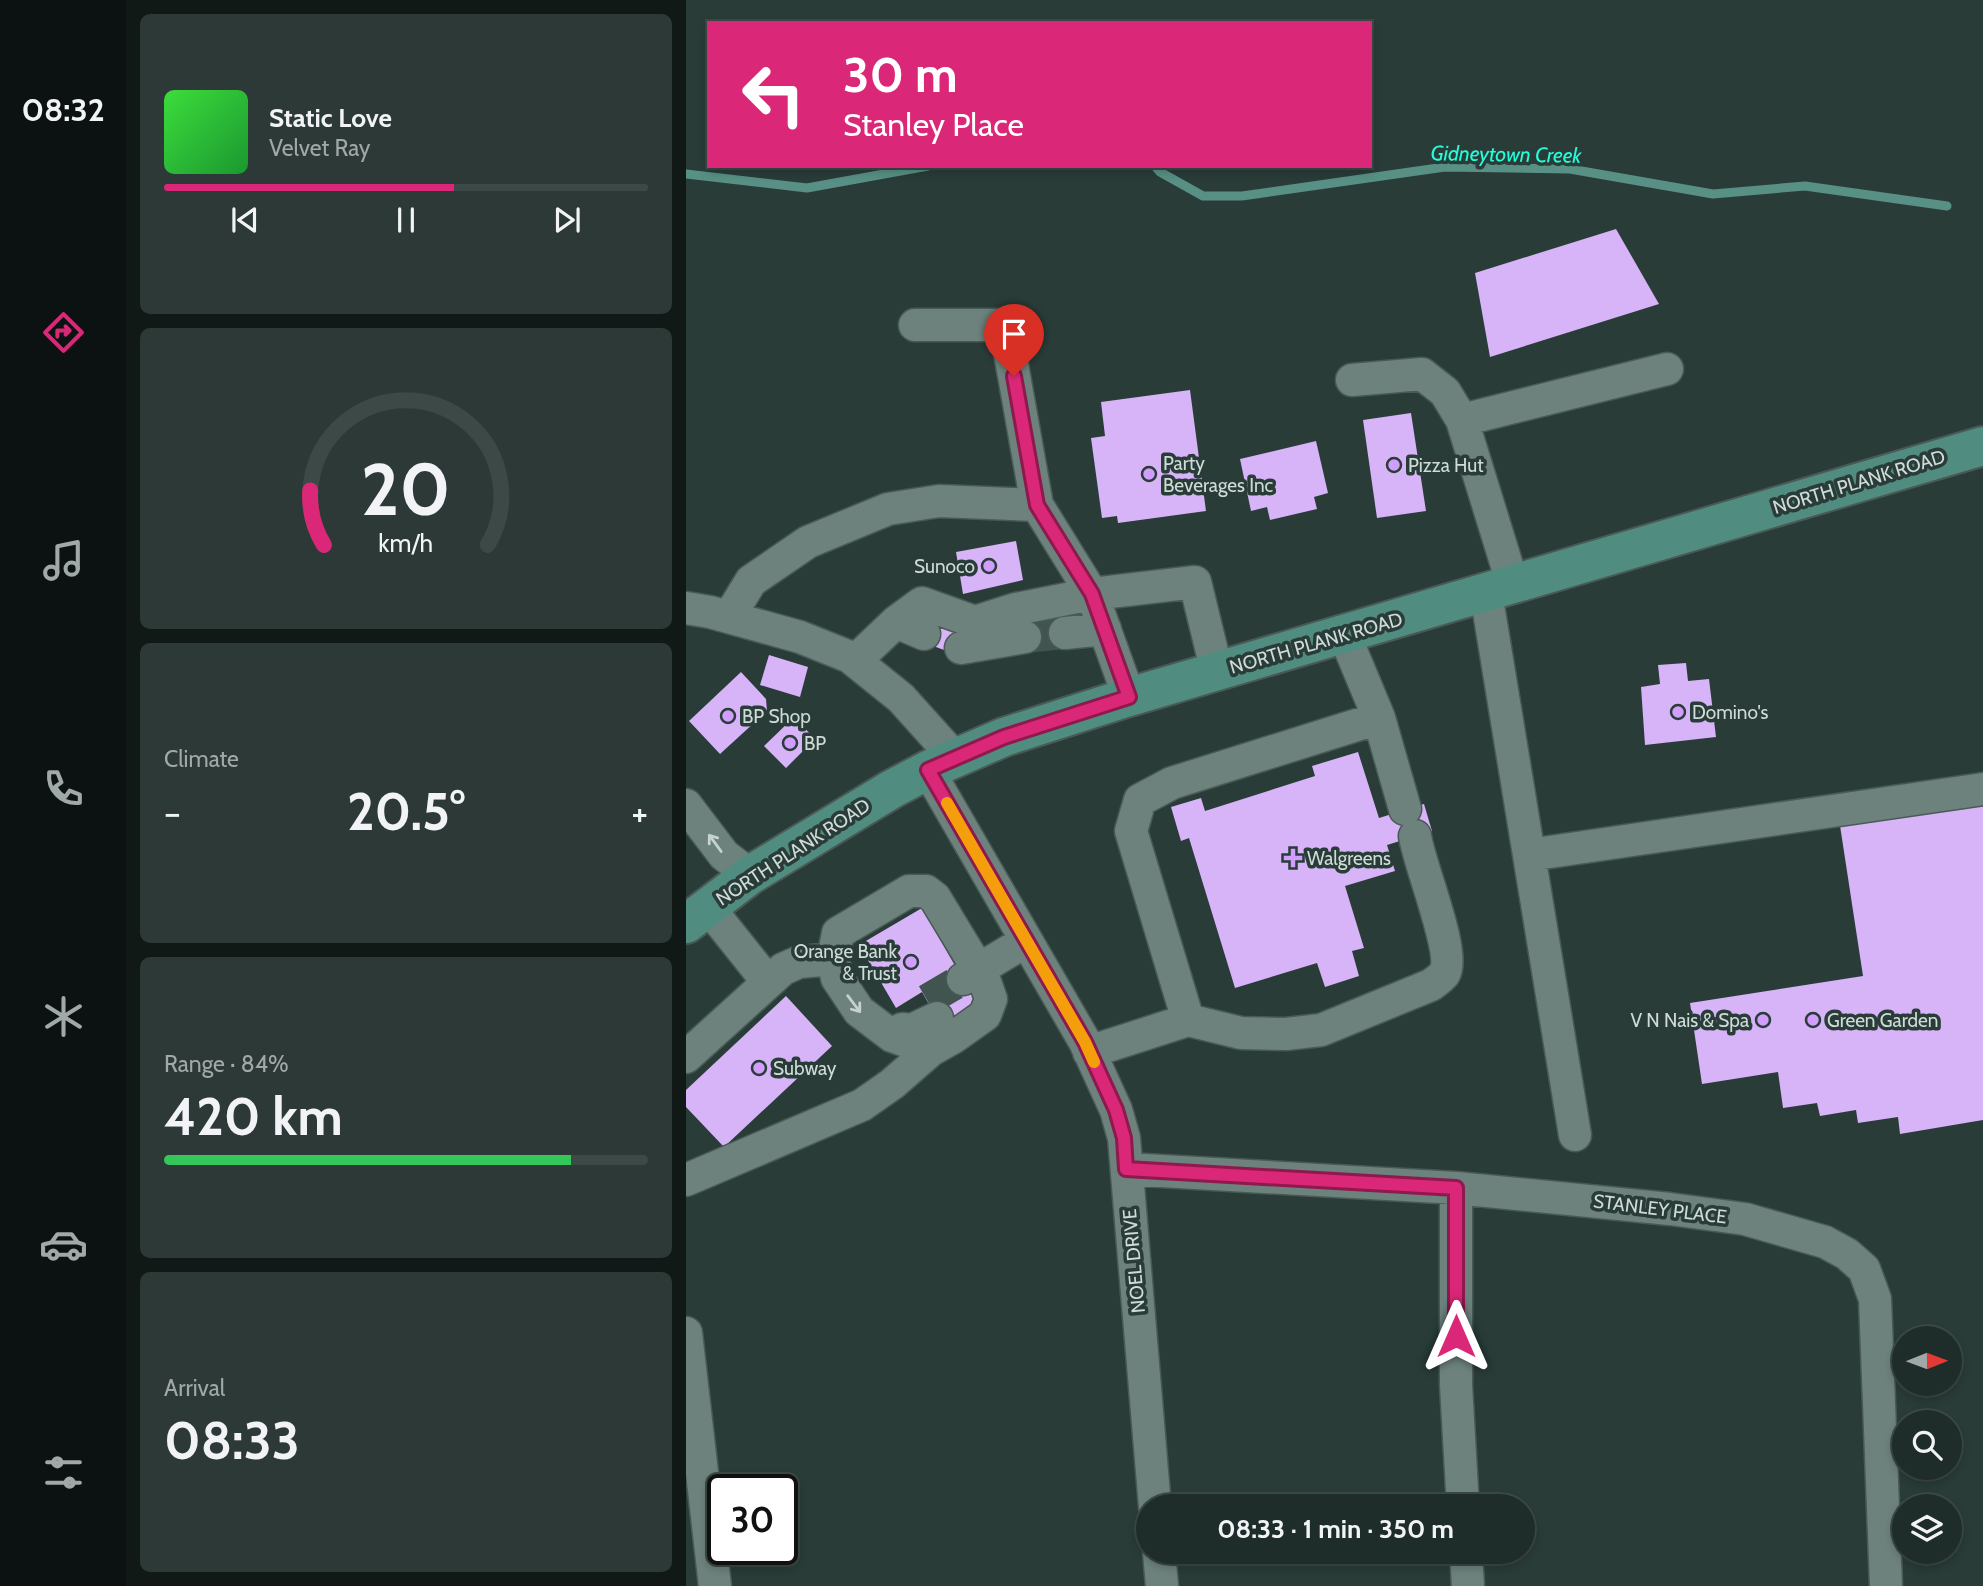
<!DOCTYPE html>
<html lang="en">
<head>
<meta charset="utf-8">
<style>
  body { margin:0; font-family:Cabin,sans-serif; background:#2c3936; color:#f1f3f6; height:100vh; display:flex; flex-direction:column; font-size:26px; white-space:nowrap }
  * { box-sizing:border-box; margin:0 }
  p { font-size:23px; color:#a1a8a8 }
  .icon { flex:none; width:38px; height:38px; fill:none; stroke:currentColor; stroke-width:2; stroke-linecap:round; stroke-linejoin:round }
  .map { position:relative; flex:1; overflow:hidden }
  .side { display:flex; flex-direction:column; gap:14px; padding:14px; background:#111917; width:560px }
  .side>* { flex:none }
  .hud { position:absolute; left:21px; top:21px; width:665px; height:147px; border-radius:0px; box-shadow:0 4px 10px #0003,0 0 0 2px #3c4947; background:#db2777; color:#fff; overflow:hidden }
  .needle { width:46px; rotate:89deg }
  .buttons { position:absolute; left:1206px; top:1326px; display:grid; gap:14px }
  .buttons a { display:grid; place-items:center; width:70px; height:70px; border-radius:50%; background:#1f2d2a; box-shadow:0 4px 10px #0003,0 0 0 2px #3c4947; font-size:35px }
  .speed { position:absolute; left:21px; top:1474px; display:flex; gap:14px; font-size:35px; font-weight:700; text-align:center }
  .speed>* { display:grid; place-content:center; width:91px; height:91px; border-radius:50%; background:#1f2d2a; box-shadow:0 4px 10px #0003,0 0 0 2px #3c4947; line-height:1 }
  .speed .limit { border:4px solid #111; border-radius:10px; background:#fff; color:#111 }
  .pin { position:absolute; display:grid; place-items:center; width:60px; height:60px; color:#fff; margin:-72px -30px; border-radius:50% 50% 50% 0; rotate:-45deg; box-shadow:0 0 7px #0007 }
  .pin .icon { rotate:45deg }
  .me { position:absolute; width:77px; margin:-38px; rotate:0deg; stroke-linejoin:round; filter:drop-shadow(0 0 5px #0008) }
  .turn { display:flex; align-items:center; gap:24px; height:147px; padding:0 21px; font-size:32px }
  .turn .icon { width:91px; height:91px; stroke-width:2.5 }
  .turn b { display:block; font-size:49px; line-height:60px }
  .big { font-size:52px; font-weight:800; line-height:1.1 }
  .side .tile { flex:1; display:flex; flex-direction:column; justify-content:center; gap:10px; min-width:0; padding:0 24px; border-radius:10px; background:#2c3936 }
  .side .dial { align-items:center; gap:0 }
  .dial svg { height:182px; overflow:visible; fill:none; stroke:#3c4947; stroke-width:7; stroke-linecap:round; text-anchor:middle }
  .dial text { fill:#f1f3f6; stroke:none }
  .song { display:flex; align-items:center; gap:21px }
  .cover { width:84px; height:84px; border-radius:10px; background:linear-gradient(135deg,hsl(120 70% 55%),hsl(130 70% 35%)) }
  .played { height:7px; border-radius:4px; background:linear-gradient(90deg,#db2777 60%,#3c4947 60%) }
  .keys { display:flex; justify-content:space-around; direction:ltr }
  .heat { display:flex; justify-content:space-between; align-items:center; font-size:38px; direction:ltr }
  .charge { height:10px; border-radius:5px; background:linear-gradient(90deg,#34c759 84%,#3c4947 0) }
  .trip { position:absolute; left:450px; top:1494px; width:399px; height:70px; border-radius:35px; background:#1f2d2a; box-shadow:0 4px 10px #0003,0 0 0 2px #3c4947; font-weight:800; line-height:70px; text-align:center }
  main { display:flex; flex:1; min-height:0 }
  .tabs { display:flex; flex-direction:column; width:126px; justify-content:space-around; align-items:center; background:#0c1211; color:#a1a8a8 }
  .tabs .icon { width:49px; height:49px }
  .tabs .active { color:#db2777 }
  .tabs b { font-size:32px; color:#f1f3f6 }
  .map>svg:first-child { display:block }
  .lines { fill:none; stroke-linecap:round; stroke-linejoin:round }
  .stream { stroke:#589085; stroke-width:9 }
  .building { fill:#d7b3f8 }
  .minor-tunnel { stroke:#425450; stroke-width:32; stroke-dasharray:32 16; stroke-linecap:butt }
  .minor-casing { stroke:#495a56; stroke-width:35 }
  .major-casing { stroke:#495a56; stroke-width:42 }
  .minor { stroke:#6d827d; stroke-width:32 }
  .major { stroke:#518c80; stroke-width:38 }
  .oneway { stroke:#c5d2cf }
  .route-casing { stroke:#8e194d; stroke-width:18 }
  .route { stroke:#db2777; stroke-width:12 }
  .slow { stroke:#f59e0b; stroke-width:12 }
  .poi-dot { fill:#d19dfe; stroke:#293c38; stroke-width:2.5 }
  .labels { text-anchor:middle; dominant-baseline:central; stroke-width:7; stroke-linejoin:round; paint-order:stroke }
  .poi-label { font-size:19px; fill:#cfdbd8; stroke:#293c38; text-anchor:start }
  .street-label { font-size:19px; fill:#cfdbd8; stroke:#293c38 }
  .water-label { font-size:21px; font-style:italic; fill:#28fbda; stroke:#293c38 }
</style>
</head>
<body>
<main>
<nav class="tabs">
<b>08:32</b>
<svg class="icon active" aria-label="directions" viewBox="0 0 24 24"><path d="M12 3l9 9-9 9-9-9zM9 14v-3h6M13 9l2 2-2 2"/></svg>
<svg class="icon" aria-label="music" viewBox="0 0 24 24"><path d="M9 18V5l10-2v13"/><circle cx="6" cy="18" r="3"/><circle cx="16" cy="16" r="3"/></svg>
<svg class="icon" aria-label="phone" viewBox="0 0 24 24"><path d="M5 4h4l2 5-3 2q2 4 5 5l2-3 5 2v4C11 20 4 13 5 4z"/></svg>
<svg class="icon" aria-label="climate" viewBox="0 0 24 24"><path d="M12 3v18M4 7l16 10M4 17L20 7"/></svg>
<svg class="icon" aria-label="car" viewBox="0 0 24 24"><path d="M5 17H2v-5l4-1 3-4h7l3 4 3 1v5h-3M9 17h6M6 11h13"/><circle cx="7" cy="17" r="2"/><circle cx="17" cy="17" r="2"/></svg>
<svg class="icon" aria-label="filters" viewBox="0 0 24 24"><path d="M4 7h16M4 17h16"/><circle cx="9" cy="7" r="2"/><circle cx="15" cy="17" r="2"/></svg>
</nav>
<section class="side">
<div class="tile">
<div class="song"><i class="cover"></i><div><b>Static Love</b><p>Velvet Ray</p></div></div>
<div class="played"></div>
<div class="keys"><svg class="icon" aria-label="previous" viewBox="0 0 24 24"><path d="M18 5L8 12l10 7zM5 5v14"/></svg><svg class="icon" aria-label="pause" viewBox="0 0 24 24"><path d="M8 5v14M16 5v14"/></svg><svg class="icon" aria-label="next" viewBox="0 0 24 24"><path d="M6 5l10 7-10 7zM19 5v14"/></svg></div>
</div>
<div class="tile dial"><svg viewBox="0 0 100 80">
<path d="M14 69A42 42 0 1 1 86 69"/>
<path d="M14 69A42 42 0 0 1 8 45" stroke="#db2777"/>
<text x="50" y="56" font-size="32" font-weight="700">20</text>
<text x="50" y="72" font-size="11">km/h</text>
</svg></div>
<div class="tile"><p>Climate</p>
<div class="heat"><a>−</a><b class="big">20.5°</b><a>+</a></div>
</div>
<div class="tile"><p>Range · 84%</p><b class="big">420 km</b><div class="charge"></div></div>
<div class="tile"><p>Arrival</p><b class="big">08:33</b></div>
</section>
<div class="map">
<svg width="1297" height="1586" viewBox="0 0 1297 1586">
  <rect width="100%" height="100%" fill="#293c38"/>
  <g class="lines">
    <path class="stream" d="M469,166L474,172L517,196H556L759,167L884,169L1027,194L1119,186L1261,206
      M0,174L121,188L242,166"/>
  </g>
  <path class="building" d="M930,229L973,304L804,357L789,273Z
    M504,390L520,511L432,523L431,516L416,518L405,438L419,436L415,402Z
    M725,413L740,511L691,518L677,420Z
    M630,441L642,493L628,497L631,509L584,520L581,507L565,511L554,459Z
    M330,541L337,580L277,594L270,552Z
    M376,607L380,638L340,644L336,612Z
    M246,614L282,628L272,655L236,642Z
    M83,655L122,667L114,697L74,685Z
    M1000,663L1002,681L1023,679L1030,737L959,745L955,687L974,684L972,665Z
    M55,672L80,699L81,711L34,754L3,721Z
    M108,717L129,739L100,768L78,746Z
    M672,752L693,818L738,804L746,831L701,845L709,871L659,886L678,948L666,951L673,976L639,987L631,963L549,988L503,838L495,841L485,807L515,798L519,811L629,776L626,766Z
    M1297,797V1120L1214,1134L1212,1117L1172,1123L1170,1110L1134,1116L1131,1103L1097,1108L1092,1072L1016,1084L1004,1003L1177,976L1153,819Z
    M236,908L291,1004L255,1025L236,992L210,1008L173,945Z
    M100,996L146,1046L38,1147L0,1107V1090Z"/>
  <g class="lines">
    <path class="minor-tunnel" d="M339,637L379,633
      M241,1000L277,979"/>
    <g class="minor-casing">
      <path id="minor" d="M229,325H319L351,505
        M666,380L736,374L759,392L776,420L827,585
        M776,420L981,369
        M800,593L889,1135
        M0,608L24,612L114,637L164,657L215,698L269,758
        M43,617L65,581L122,542L202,509L253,501L351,505L406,594L509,582L531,672
        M210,622L236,603L289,622L300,642
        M289,622L330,609L406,594L443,697
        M379,633L419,629
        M275,648L339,637
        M169,661L210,622L238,634
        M693,718L719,809
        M242,770L399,1042L430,1110L438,1138L469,1507
        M0,805L38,855L64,875
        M843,855L1297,789
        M22,907L82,982
        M277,979L340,941
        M502,1020L555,1033L600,1034L635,1030L745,985C749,982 755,978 758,974C771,954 733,865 729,836
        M206,1036L216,1029L226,1030L251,1018
        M403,1052L502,1020L445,831L454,800L486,783L693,718L658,634
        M0,1057L97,969L113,962L147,959
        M441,1169L770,1188L984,1209L1059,1219L1139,1242L1161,1254L1178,1269L1189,1299L1200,1586
        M0,1180L176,1105L206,1084L245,1050L268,1037L299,1015L305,999L298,979L249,898L240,891H223L152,933L147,959L151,978L173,1011L206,1036L245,1050
        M770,1188V1385L777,1507
        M0,1333L29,1586
        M473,1552L476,1586
        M780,1552L782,1586"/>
    </g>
    <g class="major-casing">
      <path id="major" d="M0,924L64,875L206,789L242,770L318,737L443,697L1297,446"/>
    </g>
    <use href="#minor" class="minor"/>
    <use href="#major" class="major"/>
  </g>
  <defs><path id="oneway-shaft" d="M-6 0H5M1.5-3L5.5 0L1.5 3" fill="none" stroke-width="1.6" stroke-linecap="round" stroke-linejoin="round" transform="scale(1.75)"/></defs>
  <g class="oneway">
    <use href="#oneway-shaft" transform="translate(29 843) rotate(-126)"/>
    <use href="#oneway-shaft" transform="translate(168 1004) rotate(53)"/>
  </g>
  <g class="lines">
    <g class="route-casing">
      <path id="route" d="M328,376L351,505L406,594L443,697L318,737L242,770L399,1042L430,1110L438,1138L440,1169L770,1188V1336"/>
    </g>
    <use href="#route" class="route"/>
    <path class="slow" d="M261,803L399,1042L408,1062"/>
  </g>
  <g class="poi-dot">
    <circle cx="708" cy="465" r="7"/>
    <circle cx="463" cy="474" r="7"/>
    <circle cx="303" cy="566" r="7"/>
    <circle cx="992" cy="712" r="7"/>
    <circle cx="42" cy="716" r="7"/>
    <circle cx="104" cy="743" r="7"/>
    <path d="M603.5 847.5h7v7h7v7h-7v7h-7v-7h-7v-7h7z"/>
    <circle cx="225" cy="962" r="7"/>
    <circle cx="1077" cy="1020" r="7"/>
    <circle cx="1127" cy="1020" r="7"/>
    <circle cx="73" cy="1068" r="7"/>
  </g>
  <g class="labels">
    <g class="poi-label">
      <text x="477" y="463">Party<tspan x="477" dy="22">Beverages Inc</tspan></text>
      <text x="722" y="465">Pizza Hut</text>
      <text x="289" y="566" text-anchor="end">Sunoco</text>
      <text x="1006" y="712">Domino's</text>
      <text x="56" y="716">BP Shop</text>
      <text x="118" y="743">BP</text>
      <text x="621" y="858">Walgreens</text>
      <text x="211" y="951" text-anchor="end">Orange Bank<tspan x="211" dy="22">&amp; Trust</tspan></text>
      <text x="1063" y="1020" text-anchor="end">V N Nais &amp; Spa</text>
      <text x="1141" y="1020">Green Garden</text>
      <text x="87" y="1068">Subway</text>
    </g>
    <g class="street-label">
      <text transform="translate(1173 482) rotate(-17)">NORTH PLANK ROAD</text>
      <text transform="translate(630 643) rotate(-16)">NORTH PLANK ROAD</text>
      <text transform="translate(107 852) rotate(-33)">NORTH PLANK ROAD</text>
      <text transform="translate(974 1209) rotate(7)">STANLEY PLACE</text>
      <text transform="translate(448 1261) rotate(-95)">NOEL DRIVE</text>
    </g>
    <g class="water-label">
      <text transform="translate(820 154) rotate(1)">Gidneytown Creek</text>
    </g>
  </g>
</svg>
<div class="buttons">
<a><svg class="needle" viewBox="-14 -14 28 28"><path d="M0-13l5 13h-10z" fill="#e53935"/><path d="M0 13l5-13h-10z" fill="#a1a8a8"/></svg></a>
<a><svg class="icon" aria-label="search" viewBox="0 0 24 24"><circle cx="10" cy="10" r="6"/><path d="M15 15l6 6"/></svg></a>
<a><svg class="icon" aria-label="layers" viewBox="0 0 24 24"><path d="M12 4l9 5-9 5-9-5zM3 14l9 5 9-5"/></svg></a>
</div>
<div class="speed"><div class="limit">30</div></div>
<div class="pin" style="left:328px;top:376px;background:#d93025"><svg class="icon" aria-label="arrive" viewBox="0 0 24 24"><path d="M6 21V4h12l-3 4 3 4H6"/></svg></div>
<svg class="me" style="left:770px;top:1336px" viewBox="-20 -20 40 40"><path d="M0-17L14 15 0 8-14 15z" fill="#db2777" stroke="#fff" stroke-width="4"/></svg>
<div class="trip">08:33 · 1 min · 350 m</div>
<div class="hud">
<div class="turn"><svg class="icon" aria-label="left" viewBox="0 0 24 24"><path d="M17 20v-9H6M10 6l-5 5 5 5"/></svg><div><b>30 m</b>Stanley Place</div></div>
</div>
</div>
</main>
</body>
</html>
